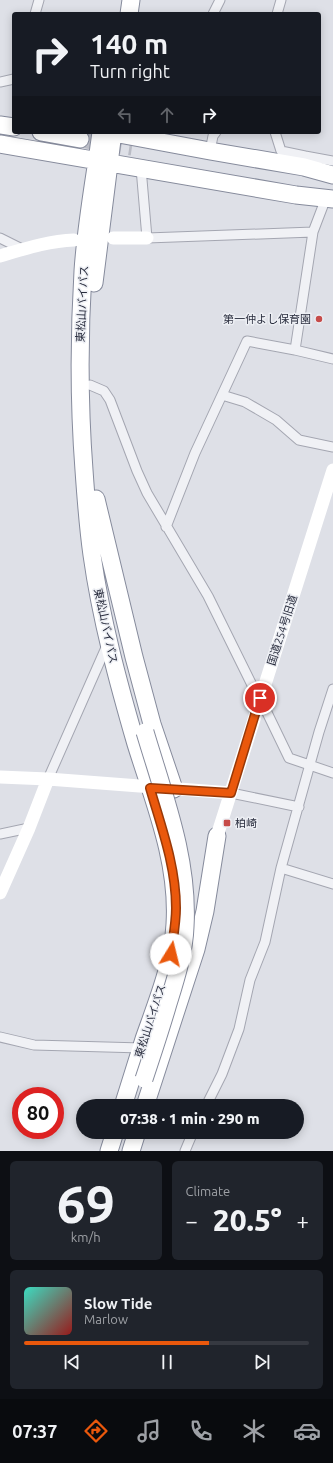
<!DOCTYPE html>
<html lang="en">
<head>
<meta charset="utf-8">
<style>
  body { margin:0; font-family:Ubuntu,"Noto Sans JP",sans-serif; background:#20242c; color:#f1f3f6; height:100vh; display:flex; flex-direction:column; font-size:15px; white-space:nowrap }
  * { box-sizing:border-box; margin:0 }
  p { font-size:13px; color:#9ea1a6 }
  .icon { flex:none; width:22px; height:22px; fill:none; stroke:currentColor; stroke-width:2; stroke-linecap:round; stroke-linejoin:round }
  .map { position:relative; height:1151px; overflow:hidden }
  .sheet { display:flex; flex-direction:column; gap:10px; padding:10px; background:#0d0f14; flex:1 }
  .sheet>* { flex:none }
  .top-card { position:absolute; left:12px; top:12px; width:309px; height:122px; border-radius:4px; box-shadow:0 2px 10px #0003; background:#171b24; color:#f1f3f6; overflow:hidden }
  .speed { position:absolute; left:12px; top:1087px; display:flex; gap:8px; font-size:20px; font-weight:700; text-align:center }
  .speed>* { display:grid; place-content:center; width:52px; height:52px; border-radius:50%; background:#171b24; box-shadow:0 2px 10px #0003; line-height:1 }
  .speed .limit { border:6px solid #d22; background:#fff; color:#111 }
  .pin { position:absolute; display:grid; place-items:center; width:34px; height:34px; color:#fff; margin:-17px; border:2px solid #fff; border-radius:50%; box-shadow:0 1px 4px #0007 }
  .me { position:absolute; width:44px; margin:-22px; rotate:9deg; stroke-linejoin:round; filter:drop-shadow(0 0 3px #0008) }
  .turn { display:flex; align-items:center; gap:14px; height:84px; padding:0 12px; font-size:18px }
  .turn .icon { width:52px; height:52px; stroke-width:2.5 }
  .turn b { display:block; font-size:28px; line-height:34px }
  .lanes { display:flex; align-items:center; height:38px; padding:0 12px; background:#0003; justify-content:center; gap:20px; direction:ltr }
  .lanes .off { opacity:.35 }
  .big { font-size:30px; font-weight:800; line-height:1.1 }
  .sheet .widget { flex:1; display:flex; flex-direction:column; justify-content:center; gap:6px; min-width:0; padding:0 14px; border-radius:6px; background:#20242c }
  .sheet .dial { align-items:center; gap:0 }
  .dial b { font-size:52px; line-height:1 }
  .song { display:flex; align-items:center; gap:12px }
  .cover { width:48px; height:48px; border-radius:6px; background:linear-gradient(135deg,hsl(170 70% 55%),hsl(0 70% 35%)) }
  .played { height:4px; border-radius:2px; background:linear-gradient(90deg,#ea580c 65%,#363941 65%) }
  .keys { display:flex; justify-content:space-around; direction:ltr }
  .heat { display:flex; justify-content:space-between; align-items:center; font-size:22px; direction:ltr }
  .sheet .tiles { flex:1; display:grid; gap:10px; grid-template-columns:1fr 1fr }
  .widget:last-child { grid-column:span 2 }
  .trip { position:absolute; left:76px; top:1099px; width:228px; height:40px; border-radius:20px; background:#171b24; box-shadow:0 2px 10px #0003; font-weight:800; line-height:40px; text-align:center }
  .tab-bar { display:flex; height:64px; justify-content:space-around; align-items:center; background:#090b0e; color:#9ea1a6 }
  .tab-bar .icon { width:28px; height:28px }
  .tab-bar .active { color:#ea580c }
  .tab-bar b { font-size:18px; color:#f1f3f6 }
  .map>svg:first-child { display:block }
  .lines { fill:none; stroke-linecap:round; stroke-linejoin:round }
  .highway-tunnel { stroke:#babcc5; stroke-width:17; stroke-dasharray:17 8; stroke-linecap:butt }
  .street-casing { stroke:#a4a6b1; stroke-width:11 }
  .highway-casing { stroke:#868b9c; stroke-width:19 }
  .street { stroke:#f0f1f5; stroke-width:9 }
  .secondary { stroke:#fff; stroke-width:13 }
  .highway { stroke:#fff; stroke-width:17 }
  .highway-bridge-casing { stroke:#868b9c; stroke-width:19; stroke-linecap:butt }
  .highway-bridge { stroke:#fff; stroke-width:17 }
  .route-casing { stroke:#983908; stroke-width:10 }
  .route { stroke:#ea580c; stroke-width:7 }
  .poi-dot { fill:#c64b49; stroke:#edeff4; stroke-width:1.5 }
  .labels { text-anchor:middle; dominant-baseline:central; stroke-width:3; stroke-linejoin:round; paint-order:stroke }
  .street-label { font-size:11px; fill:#282c3d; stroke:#edeff4 }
  .poi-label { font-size:11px; fill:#282c3d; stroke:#edeff4; text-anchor:end }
</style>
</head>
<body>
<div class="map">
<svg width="333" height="1151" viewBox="0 0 333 1151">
  <rect width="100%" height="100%" fill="#dee0e7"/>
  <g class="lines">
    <path class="highway-tunnel" d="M80,139L132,147"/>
    <g class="street-casing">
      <path id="street" d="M35,14L39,0
        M213,14L220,0
        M277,14L281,0
        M0,82L14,79
        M275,132L281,151L305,156
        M210,151L213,136L216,132
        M305,160V156L333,161
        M141,168L147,238L313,232
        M0,238L22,249
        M295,350L313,232L326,198
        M90,385L104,391L110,400L137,471L147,493L208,596L252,685L260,698L289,758L333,773
        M222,395L245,402L276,420L299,440L333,447
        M166,527L195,453L247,341L295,350L333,359
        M48,779L108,643
        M231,793L299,807
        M0,834L29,828
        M281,868L333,884
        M0,1037L34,1045L142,1048
        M206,1106L222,1074L239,1029L250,980L265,942L281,868L319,732L333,689
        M185,1151L193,1132"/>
    </g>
    <g class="highway-casing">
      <path id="highway" d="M129,14L131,0
        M0,125L14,127
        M41,132L80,139
        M101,132C95,178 86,224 83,271C79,337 79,404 84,470C86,499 88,527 92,555C101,619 118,682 136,744C154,802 179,862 175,924C173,963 157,1002 144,1039C137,1061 130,1084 123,1106
        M108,132L210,151L304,167L333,175
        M0,144L296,195L333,199
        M94,283L113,132
        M96,499L134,657L152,724L174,789
        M145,1106L196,949L205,911L217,836
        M109,1151L115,1132
        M131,1151L137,1132"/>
    </g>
    <use href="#street" class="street"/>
    <path class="secondary" d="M113,238H147
      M0,256C24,249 48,241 74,240
      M0,777L48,779L231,793
      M217,836L333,470
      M0,893L29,828L48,779"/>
    <use href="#highway" class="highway"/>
    <g class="highway-bridge-casing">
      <path id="highway-bridge" d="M144,1079C152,1055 160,1031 167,1007C175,981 184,954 185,927C189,860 164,796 145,732"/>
    </g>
    <use href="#highway-bridge" class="highway-bridge"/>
  </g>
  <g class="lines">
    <g class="route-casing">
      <path id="route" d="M171,954C173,938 176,923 176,908C176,866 161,826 150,788L231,793L260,698"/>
    </g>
    <use href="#route" class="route"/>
  </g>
  <g class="poi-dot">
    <circle cx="319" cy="319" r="4"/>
    <rect x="223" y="819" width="8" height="8" rx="2"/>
  </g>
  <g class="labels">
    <g class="street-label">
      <text transform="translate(82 304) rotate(-87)">東松山バイパス</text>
      <text transform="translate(106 626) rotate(78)">東松山バイパス</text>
      <text transform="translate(282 630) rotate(-72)">国道254号旧道</text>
      <text transform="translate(150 1021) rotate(-72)">東松山バイパス</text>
    </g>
    <g class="poi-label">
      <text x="311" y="319">第一仲よし保育園</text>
      <text x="235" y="823" text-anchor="start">柏崎</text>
    </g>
  </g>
</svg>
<div class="speed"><div class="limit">80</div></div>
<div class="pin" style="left:260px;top:698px;background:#d93025"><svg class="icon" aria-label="arrive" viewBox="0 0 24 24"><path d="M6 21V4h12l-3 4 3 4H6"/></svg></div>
<svg class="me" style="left:171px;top:954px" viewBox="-20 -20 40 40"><circle r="19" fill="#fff"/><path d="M0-13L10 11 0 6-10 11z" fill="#ea580c"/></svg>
<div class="trip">07:38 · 1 min · 290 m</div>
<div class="top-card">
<div class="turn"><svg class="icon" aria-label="right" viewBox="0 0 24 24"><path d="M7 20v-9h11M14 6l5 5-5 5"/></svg><div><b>140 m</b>Turn right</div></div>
<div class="lanes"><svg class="icon off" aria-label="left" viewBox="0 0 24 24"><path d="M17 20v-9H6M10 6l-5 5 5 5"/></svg><svg class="icon off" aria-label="ahead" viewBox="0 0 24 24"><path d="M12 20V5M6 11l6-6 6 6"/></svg><svg class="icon" aria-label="right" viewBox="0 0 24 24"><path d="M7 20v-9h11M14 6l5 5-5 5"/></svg></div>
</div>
</div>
<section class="sheet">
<div class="tiles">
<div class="widget dial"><b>69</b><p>km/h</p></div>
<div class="widget"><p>Climate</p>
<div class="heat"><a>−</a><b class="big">20.5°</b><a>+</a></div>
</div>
<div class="widget">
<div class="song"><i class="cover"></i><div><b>Slow Tide</b><p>Marlow</p></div></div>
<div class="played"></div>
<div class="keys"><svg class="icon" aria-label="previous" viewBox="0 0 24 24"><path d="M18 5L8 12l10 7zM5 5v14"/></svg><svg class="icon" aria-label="pause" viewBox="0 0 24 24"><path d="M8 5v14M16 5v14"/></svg><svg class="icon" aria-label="next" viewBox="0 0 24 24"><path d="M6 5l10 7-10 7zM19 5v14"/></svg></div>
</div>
</div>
</section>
<nav class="tab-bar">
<b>07:37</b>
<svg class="icon active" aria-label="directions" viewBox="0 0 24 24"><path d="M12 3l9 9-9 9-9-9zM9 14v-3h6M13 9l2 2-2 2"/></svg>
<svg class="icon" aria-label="music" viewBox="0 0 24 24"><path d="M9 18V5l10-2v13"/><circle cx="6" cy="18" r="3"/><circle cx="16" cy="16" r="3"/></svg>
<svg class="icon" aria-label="phone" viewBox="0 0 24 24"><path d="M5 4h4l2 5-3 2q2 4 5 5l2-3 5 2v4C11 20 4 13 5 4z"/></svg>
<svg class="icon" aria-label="climate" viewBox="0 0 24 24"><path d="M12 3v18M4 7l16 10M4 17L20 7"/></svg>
<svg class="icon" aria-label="car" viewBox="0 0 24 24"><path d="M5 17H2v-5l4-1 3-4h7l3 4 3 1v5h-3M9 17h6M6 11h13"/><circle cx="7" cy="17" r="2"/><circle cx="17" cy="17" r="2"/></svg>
</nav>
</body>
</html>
